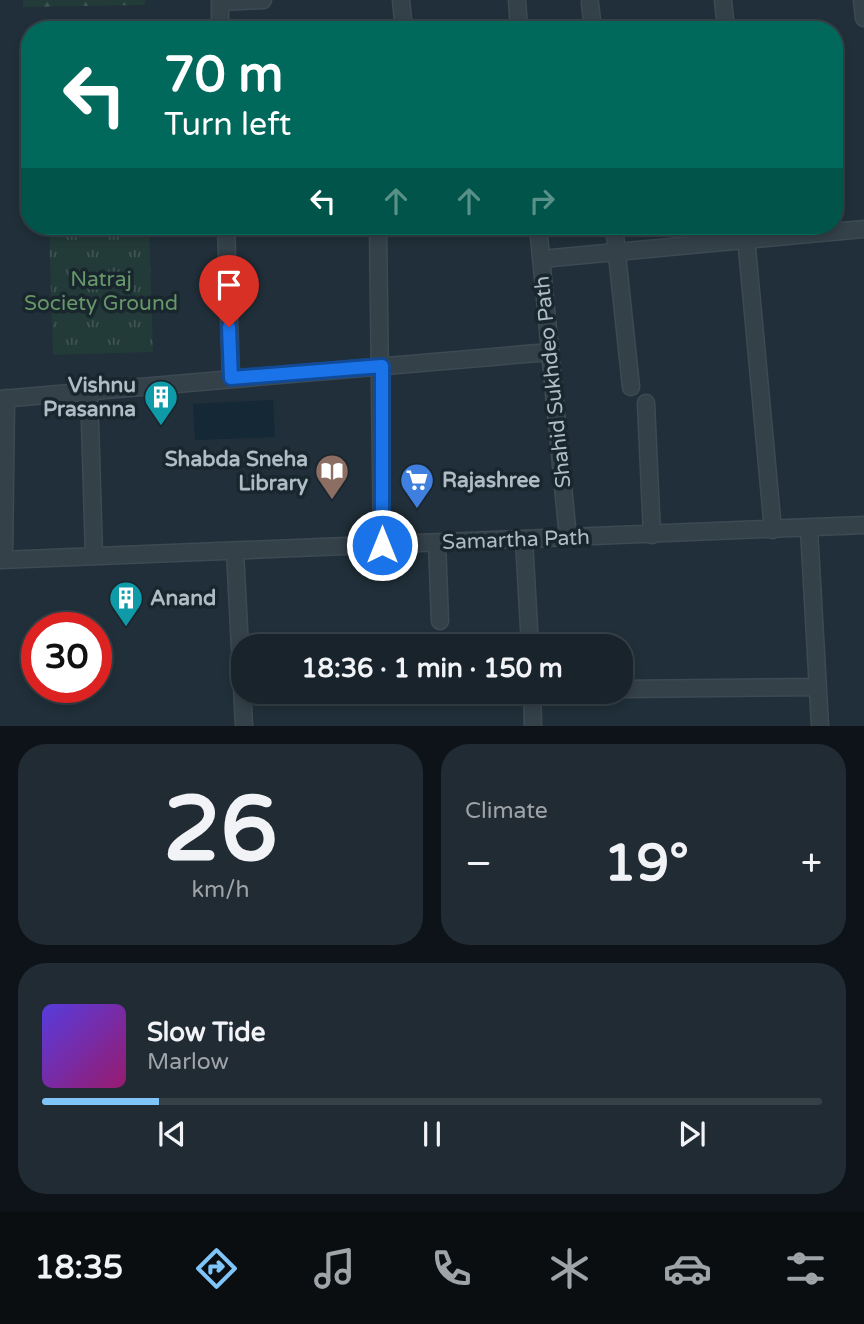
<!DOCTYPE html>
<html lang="en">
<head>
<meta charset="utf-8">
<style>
  body { margin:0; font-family:"Varela Round",sans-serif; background:#212b33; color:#f1f3f6; height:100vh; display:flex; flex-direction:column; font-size:26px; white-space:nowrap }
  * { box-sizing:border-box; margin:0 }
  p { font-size:23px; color:#9fa4a9 }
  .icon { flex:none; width:38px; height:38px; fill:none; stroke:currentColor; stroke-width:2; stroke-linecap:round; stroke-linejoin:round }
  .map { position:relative; height:726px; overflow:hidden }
  .panel { display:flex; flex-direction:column; gap:18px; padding:18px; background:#0d1318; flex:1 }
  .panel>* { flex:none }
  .guide { position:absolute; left:21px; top:21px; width:822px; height:214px; border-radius:28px; box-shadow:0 4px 10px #0003,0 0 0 2px #364047; background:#00695c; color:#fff; overflow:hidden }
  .speed { position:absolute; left:21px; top:612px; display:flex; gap:14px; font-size:35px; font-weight:700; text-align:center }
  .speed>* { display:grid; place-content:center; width:91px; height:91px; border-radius:50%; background:#18232b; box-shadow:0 4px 10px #0003,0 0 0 2px #364047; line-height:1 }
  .speed .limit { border:10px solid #d22; background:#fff; color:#111 }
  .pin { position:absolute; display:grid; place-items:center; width:60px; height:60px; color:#fff; margin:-72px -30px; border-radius:50% 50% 50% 0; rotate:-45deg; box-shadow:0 0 7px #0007 }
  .pin .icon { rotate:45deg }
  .me { position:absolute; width:77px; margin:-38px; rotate:0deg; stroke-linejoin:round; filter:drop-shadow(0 0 5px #0008) }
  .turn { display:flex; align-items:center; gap:24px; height:147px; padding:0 28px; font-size:32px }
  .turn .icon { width:91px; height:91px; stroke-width:2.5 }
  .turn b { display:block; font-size:49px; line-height:60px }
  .lanes { display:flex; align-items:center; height:66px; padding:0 28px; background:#0003; justify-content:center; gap:35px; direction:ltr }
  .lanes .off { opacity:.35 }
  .big { font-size:52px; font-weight:700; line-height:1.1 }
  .panel .card { flex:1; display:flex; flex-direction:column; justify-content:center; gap:10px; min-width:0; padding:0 24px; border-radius:28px; background:#212b33 }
  .panel .dial { align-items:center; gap:0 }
  .dial b { font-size:91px; line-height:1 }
  .song { display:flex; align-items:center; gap:21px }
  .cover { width:84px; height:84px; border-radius:10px; background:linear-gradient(135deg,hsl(250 70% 55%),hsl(320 70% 35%)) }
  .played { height:7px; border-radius:4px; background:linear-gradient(90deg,#80c5f9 15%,#364047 15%) }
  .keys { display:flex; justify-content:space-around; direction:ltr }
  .heat { display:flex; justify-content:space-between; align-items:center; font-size:38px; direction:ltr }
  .panel .tiles { flex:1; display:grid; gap:18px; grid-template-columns:1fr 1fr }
  .card:last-child { grid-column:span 2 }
  .trip { position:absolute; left:231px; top:634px; width:402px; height:70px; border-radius:28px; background:#18232b; box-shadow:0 4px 10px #0003,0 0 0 2px #364047; font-weight:700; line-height:70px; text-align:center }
  .tab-bar { display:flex; height:112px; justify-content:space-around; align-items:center; background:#0a0e11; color:#9fa4a9 }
  .tab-bar .icon { width:49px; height:49px }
  .tab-bar .active { color:#80c5f9 }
  .tab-bar b { font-size:32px; color:#f1f3f6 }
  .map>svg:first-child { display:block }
  .forest { fill:url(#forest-firs) }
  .park { fill:url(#park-tufts) }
  .water { fill:#142836 }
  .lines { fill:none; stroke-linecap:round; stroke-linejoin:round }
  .minor-casing { stroke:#3d4a53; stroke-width:19 }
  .minor { stroke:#344149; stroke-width:16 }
  .route-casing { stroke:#114b97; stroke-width:18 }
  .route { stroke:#1a73e8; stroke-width:12 }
  .labels { text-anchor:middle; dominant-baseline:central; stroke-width:7; stroke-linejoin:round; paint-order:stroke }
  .park-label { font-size:21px; fill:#669768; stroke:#1a262e }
  .street-label { font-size:21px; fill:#afbcc6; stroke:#1a262e }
  .poi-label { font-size:21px; font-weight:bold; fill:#afbcc6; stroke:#1a262e; text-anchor:end }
</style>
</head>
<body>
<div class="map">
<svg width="864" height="726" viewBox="0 0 864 726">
  <defs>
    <pattern id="forest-firs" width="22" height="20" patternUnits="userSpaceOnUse" patternTransform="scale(1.75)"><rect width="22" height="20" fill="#223a38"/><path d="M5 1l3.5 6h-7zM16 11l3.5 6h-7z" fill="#405553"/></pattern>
    <pattern id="park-tufts" width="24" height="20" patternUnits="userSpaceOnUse" patternTransform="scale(1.75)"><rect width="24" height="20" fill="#223a38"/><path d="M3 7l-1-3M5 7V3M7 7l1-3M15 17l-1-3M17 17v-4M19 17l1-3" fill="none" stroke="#405553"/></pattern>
  </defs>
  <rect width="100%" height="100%" fill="#202f39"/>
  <path class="forest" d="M23,0H145V5L23,7Z"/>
  <path class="park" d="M149,228L153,352L53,355L49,231Z"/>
  <path class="water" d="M273,400L275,437L195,440L193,404Z"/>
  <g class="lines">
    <g class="minor-casing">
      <path id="minor" d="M401,0L404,30
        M517,0L519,30
        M723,0L726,30
        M862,0L864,18
        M590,3L593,30
        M220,30V2L263,0
        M226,226L231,378
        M378,226L382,545
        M538,226L568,538
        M614,226L631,387
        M745,226L773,530
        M541,259L864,229
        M89,389L94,556
        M0,399L550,352
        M646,403L652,535
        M809,529L820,726
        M524,540L530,646
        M437,543L440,621
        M235,551L244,726
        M0,560L864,525
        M4,560L6,398
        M621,689L818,687
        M532,691L533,726"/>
    </g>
    <use href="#minor" class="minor"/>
  </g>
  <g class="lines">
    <g class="route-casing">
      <path id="route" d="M229,327L231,378L382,366V545"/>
    </g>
    <use href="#route" class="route"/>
  </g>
  <defs>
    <g id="building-pin" transform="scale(1.75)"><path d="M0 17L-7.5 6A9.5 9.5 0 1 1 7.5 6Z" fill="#0f9aa8" stroke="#1a262e"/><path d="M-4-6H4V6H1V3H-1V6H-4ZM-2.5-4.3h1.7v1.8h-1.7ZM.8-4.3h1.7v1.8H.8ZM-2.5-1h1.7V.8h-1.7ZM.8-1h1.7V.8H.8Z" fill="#fff"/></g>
    <g id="library-pin" transform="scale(1.75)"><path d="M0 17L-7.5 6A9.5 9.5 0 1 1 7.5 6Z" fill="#8d6e63" stroke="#1a262e"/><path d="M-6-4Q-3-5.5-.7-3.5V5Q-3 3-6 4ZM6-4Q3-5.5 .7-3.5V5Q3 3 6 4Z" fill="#fff"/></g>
    <g id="supermarket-pin" transform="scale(1.75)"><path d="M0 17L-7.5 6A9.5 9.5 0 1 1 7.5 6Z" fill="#3f7fe0" stroke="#1a262e"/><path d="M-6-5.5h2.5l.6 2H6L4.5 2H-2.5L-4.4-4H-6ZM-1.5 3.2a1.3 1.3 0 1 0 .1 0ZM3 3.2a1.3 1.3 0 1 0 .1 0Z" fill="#fff"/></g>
  </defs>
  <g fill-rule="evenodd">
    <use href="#building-pin" x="161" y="397"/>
    <use href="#library-pin" x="332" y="471"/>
    <use href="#supermarket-pin" x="417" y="480"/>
    <use href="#building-pin" x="126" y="598"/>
  </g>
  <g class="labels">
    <g class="park-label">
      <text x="101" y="279">Natraj<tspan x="101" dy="24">Society Ground</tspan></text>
    </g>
    <g class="street-label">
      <text transform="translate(553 382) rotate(-96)">Shahid Sukhdeo Path</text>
      <text transform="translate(516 540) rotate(-2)">Samartha Path</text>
    </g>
    <g class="poi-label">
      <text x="136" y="385">Vishnu<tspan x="136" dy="24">Prasanna</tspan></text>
      <text x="308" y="459">Shabda Sneha<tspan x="308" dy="24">Library</tspan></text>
      <text x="442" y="480" text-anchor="start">Rajashree</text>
      <text x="150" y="598" text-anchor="start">Anand</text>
    </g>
  </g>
</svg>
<div class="speed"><div class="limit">30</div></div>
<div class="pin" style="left:229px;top:327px;background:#d93025"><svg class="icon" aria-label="arrive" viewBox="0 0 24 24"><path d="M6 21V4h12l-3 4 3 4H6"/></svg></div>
<svg class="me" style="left:382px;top:545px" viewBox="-20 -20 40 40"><circle r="17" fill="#1a73e8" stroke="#fff" stroke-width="3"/><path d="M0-11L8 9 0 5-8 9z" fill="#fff"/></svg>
<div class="trip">18:36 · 1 min · 150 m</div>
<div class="guide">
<div class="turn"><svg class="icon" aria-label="left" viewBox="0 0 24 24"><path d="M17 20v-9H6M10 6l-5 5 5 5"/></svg><div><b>70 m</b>Turn left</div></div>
<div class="lanes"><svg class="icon" aria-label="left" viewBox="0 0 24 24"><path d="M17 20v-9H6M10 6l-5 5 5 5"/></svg><svg class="icon off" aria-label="ahead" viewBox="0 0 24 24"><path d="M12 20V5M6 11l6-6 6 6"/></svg><svg class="icon off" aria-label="ahead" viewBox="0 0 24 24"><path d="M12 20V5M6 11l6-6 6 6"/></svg><svg class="icon off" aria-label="right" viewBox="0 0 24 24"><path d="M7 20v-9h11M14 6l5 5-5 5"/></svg></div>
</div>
</div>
<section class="panel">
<div class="tiles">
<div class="card dial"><b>26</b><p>km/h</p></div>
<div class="card"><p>Climate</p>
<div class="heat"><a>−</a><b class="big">19°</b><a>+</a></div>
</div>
<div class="card">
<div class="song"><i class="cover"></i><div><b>Slow Tide</b><p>Marlow</p></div></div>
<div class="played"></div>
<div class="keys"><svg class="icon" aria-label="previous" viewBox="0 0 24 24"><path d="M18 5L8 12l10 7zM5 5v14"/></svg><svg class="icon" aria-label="pause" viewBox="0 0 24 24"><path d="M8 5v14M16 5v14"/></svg><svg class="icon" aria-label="next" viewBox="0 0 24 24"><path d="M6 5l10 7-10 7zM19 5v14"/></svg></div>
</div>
</div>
</section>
<nav class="tab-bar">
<b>18:35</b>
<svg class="icon active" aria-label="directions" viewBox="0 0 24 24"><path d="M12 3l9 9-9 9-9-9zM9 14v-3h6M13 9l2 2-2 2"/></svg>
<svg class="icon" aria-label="music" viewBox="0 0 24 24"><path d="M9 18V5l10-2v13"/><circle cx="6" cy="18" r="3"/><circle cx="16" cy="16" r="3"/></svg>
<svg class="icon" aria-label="phone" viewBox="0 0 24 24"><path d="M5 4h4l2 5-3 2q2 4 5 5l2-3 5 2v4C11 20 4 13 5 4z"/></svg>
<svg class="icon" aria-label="climate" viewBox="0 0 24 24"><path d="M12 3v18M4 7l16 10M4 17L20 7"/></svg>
<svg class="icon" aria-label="car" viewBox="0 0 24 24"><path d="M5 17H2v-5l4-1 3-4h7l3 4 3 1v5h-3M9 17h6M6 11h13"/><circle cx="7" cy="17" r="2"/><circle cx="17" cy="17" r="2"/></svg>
<svg class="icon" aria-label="filters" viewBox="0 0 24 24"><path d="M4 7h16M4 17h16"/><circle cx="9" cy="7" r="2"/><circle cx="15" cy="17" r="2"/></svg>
</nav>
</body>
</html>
